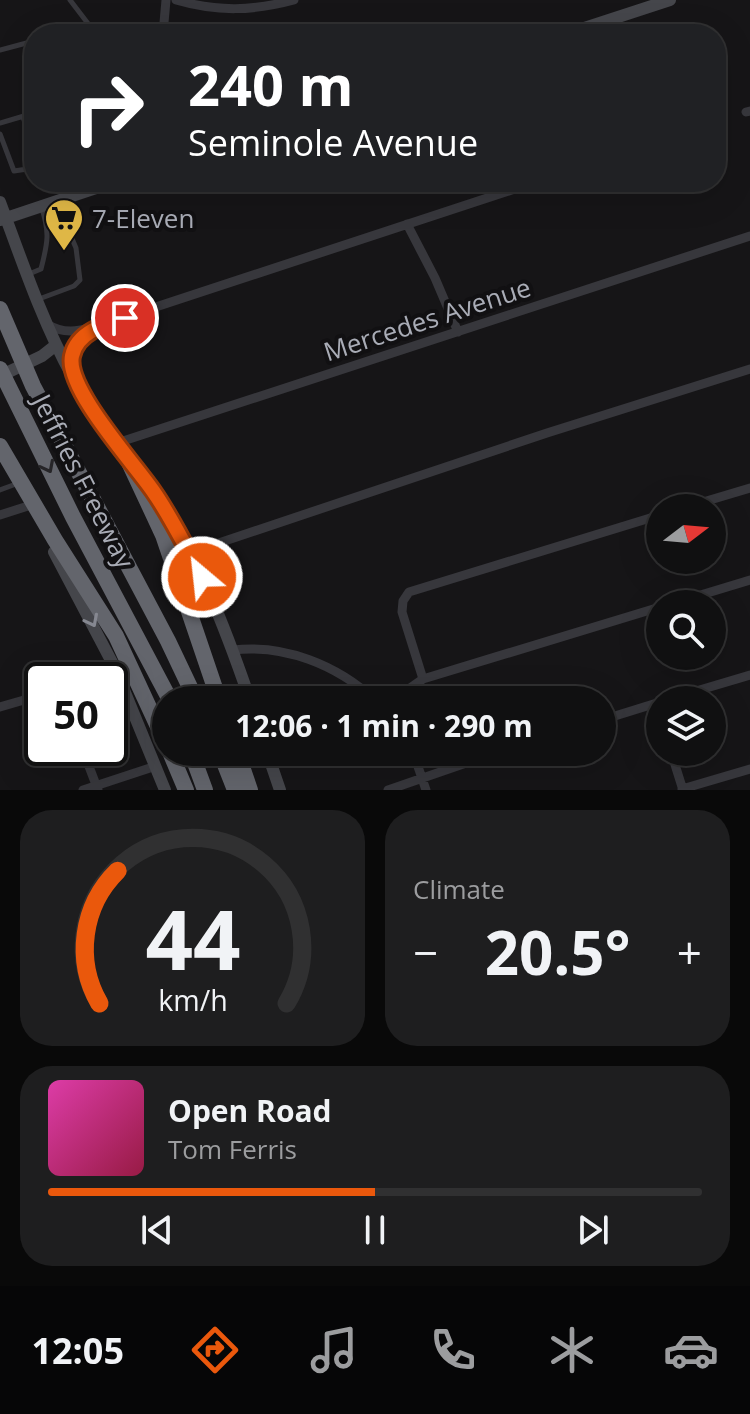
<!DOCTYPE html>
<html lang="en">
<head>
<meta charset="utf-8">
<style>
  body { margin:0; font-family:"Open Sans",sans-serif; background:#1e1e1f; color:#f1f3f6; height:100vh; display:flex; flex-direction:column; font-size:30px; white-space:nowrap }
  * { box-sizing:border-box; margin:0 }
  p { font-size:26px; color:#9c9d9f }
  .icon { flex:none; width:44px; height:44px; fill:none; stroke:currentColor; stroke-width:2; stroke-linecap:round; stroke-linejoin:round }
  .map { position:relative; height:790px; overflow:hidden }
  .side { display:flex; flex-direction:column; gap:20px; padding:20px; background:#090909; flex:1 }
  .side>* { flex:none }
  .top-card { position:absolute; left:24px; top:24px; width:702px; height:168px; border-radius:32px; box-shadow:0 8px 32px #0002,0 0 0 2px #303031; background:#202124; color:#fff; overflow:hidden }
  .needle { width:52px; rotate:74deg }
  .tools { position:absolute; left:646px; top:494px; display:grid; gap:16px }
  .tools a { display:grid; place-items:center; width:80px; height:80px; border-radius:50%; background:#101011; box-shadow:0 8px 32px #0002,0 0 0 2px #303031; font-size:40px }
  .speed { position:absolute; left:24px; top:662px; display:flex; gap:16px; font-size:40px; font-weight:700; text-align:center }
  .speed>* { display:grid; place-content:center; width:104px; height:104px; border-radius:50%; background:#101011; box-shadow:0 8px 32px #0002,0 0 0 2px #303031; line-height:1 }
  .speed .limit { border:4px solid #111; border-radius:12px; background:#fff; color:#111 }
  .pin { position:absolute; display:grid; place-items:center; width:68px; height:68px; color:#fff; margin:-34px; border:4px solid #fff; border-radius:50%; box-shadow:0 2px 8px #0007 }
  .me { position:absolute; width:88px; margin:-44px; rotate:332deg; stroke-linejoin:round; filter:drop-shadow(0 0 6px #0008) }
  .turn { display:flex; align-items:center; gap:28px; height:168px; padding:0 32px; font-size:36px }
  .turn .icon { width:104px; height:104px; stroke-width:2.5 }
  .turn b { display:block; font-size:56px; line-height:68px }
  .big { font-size:60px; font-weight:700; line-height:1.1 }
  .side .widget { flex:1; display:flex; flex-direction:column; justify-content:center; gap:12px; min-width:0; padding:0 28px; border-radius:32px; background:#1e1e1f }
  .side .dial { align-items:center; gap:0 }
  .dial svg { height:208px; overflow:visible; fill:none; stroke:#303031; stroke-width:7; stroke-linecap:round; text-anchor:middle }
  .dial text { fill:#f1f3f6; stroke:none }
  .song { display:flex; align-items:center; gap:24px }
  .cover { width:96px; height:96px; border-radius:12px; background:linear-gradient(135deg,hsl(320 70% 55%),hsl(340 70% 35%)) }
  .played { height:8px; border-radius:4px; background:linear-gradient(90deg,#ea580c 50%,#303031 50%) }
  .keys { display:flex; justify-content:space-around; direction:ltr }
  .heat { display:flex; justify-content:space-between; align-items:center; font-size:44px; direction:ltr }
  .side .tiles { flex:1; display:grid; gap:20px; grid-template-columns:1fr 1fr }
  .widget:last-child { grid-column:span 2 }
  .trip { position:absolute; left:152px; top:686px; width:464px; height:80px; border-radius:40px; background:#101011; box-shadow:0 8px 32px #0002,0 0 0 2px #303031; font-weight:700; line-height:80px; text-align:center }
  .tab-bar { display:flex; height:128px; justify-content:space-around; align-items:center; background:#060607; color:#9c9d9f }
  .tab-bar .icon { width:56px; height:56px }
  .tab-bar .current { color:#ea580c }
  .tab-bar b { font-size:36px; color:#f1f3f6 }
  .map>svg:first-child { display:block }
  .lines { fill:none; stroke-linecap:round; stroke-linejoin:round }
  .lane { stroke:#37373c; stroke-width:5 }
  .street { stroke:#37373c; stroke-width:9 }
  .secondary { stroke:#45464b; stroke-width:12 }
  .highway { stroke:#63656c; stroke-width:16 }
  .oneway { stroke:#262528 }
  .oneway2 { stroke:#868891 }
  .route-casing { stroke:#983908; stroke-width:20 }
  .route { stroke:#ea580c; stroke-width:14 }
  .labels { text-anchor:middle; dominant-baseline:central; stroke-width:8; stroke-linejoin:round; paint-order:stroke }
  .poi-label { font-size:26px; fill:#a9acb6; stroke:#111012; text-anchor:start }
  .street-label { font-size:26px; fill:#a9acb6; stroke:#111012 }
</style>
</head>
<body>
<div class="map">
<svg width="750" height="790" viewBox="0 0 750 790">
  <rect width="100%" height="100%" fill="#161517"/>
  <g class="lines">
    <path class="lane" d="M70,0L96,34
      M0,50L34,41
      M23,117L34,150
      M0,123L34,113
      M0,134L14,171L34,168
      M29,274L41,269C48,242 50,232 41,206
      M39,299L74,286L80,280L76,248L56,201
      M0,490L16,484"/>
    <path class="street" d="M176,0C217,12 253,11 294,0
      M163,34L166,0
      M746,112L750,111
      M407,224L435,278L458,332
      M47,324C65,335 78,331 98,326L536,182
      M72,371L75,348L93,331
      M117,443L750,236
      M683,508L750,488
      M0,515L28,506
      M189,553L547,433L750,369
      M671,604L750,580
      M233,650C285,644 337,665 375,700
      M423,679L402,612L403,601L409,592L660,515
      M393,700L423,679L660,607
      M666,700L750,675
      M0,707L24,700H42
      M602,720L660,702
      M82,748L98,790
      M413,752L426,790
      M671,752L683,790
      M682,789L750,769
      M83,790L156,766
      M388,790L498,752"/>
    <path class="secondary" d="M566,34L670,0
      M0,202C22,261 42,321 72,376C95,417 127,452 153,491C197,554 225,627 250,700
      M0,220L114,182
      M0,376L42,356L56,345
      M54,552L115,668L165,790
      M267,752L280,790"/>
    <path class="highway" d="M0,309L33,386L168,641L196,700
      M0,369L73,517L170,700
      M0,446L55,540L116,636L166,744
      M127,458L163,535L219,700
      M170,752L186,790
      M191,752L205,790
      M220,752L235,790
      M237,752L250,790"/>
  </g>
  <defs><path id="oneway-chevron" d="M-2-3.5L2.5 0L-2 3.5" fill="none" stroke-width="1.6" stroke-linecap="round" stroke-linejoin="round" transform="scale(2)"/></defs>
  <use class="oneway" href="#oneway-chevron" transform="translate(48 467) rotate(63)"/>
  <use class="oneway2" href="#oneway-chevron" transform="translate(92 621) rotate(63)"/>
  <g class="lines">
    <g class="route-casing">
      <path id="route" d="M125,318C105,324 77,332 72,356C65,388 134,463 153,491C172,518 186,548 202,577"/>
    </g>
    <use href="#route" class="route"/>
  </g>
  <defs>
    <g id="supermarket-pin" transform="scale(2)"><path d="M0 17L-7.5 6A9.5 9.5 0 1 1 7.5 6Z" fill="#dfb746" stroke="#111012"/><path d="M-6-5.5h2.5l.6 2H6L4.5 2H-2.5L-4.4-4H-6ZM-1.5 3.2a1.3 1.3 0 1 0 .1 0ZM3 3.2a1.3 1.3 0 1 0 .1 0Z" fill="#111"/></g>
  </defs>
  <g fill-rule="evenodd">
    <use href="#supermarket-pin" x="64" y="218"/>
  </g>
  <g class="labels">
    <g class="poi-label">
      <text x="92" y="218">7-Eleven</text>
    </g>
    <g class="street-label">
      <text transform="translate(427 319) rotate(-18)">Mercedes Avenue</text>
      <text transform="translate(84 481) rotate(63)">Jeffries Freeway</text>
    </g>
  </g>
</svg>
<div class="tools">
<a><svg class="needle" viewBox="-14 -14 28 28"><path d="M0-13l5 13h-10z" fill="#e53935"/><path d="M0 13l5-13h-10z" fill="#9c9d9f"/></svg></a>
<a><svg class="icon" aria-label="search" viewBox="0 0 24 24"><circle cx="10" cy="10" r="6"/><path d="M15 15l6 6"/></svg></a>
<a><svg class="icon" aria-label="layers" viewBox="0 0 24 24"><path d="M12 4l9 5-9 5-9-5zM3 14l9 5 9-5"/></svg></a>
</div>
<div class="speed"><div class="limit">50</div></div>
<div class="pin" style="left:125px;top:318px;background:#d93025"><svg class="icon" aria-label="arrive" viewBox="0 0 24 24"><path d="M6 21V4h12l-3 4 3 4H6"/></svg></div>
<svg class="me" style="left:202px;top:577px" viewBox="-20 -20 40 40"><circle r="17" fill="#ea580c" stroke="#fff" stroke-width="3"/><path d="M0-11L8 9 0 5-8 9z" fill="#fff"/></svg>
<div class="trip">12:06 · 1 min · 290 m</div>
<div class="top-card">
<div class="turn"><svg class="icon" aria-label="right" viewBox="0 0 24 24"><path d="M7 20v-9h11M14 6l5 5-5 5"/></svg><div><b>240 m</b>Seminole Avenue</div></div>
</div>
</div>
<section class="side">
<div class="tiles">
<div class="widget dial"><svg viewBox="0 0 100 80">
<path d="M14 69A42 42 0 1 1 86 69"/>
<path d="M14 69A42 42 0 0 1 21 18" stroke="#ea580c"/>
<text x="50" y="56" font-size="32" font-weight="700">44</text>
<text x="50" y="72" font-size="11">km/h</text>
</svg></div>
<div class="widget"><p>Climate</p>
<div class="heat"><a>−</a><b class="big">20.5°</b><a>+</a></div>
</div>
<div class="widget">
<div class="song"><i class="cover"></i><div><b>Open Road</b><p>Tom Ferris</p></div></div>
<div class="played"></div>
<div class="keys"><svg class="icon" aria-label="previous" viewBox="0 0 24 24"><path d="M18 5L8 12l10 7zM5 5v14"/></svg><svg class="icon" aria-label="pause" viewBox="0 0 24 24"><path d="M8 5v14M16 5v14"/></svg><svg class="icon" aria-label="next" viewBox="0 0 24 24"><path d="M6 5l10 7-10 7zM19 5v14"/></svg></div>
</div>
</div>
</section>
<nav class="tab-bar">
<b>12:05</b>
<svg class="icon current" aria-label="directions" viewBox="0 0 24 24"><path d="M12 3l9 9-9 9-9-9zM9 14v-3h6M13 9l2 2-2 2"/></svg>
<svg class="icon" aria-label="music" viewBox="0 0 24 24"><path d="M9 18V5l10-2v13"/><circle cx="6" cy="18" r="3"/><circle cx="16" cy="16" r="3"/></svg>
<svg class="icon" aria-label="phone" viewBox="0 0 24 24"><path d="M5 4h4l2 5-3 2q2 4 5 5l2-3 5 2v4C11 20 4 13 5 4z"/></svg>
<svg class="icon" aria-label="climate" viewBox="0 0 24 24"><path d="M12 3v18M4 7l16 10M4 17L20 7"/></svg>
<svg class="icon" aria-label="car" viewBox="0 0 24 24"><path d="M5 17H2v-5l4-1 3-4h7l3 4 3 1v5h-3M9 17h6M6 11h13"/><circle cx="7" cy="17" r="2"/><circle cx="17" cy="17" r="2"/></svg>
</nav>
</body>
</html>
